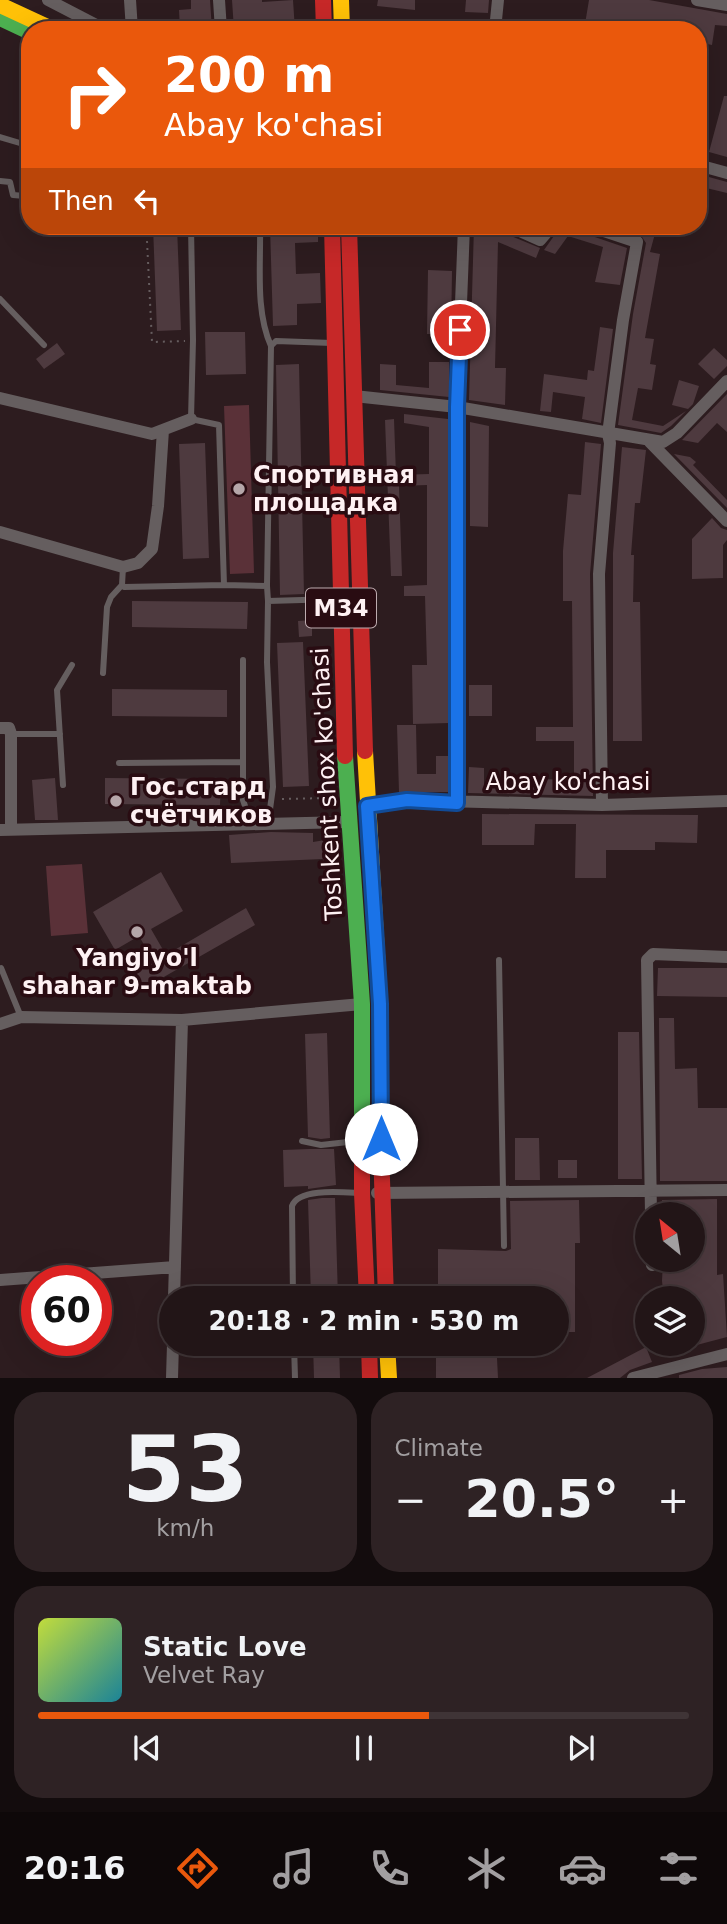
<!DOCTYPE html>
<html lang="en">
<head>
<meta charset="utf-8">
<style>
  body { margin:0; font-family:"DejaVu Sans",sans-serif; background:#2e2224; color:#f1f3f6; height:100vh; display:flex; flex-direction:column; font-size:26px; white-space:nowrap }
  * { box-sizing:border-box; margin:0 }
  p { font-size:23px; color:#a29fa1 }
  .icon { flex:none; width:38px; height:38px; fill:none; stroke:currentColor; stroke-width:2; stroke-linecap:round; stroke-linejoin:round }
  .map { position:relative; height:1378px; overflow:hidden }
  .drawer { display:flex; flex-direction:column; gap:14px; padding:14px; background:#130c0d; flex:1 }
  .drawer>* { flex:none }
  .banner { position:absolute; left:21px; top:21px; width:686px; height:214px; border-radius:28px; box-shadow:0 7px 28px #0002,0 0 0 2px #3f3436; background:#ea580c; color:#fff; overflow:hidden }
  .needle { width:46px; rotate:330deg }
  .buttons { position:absolute; left:635px; top:1202px; display:grid; gap:14px }
  .buttons a { display:grid; place-items:center; width:70px; height:70px; border-radius:50%; background:#221517; box-shadow:0 7px 28px #0002,0 0 0 2px #3f3436; font-size:35px }
  .speed { position:absolute; left:21px; top:1265px; display:flex; gap:14px; font-size:35px; font-weight:700; text-align:center }
  .speed>* { display:grid; place-content:center; width:91px; height:91px; border-radius:50%; background:#221517; box-shadow:0 7px 28px #0002,0 0 0 2px #3f3436; line-height:1 }
  .speed .limit { border:10px solid #d22; background:#fff; color:#111 }
  .pin { position:absolute; display:grid; place-items:center; width:60px; height:60px; color:#fff; margin:-30px; border:4px solid #fff; border-radius:50%; box-shadow:0 2px 7px #0007 }
  .me { position:absolute; width:77px; margin:-38px; rotate:0deg; stroke-linejoin:round; filter:drop-shadow(0 0 5px #0008) }
  .turn { display:flex; align-items:center; gap:24px; height:147px; padding:0 28px; font-size:32px }
  .turn .icon { width:91px; height:91px; stroke-width:2.5 }
  .turn b { display:block; font-size:49px; line-height:60px }
  .then { display:flex; align-items:center; height:66px; padding:0 28px; background:#0003; gap:14px; font-size:26px }
  .big { font-size:52px; font-weight:800; line-height:1.1 }
  .drawer .widget { flex:1; display:flex; flex-direction:column; justify-content:center; gap:10px; min-width:0; padding:0 24px; border-radius:28px; background:#2e2224 }
  .drawer .dial { align-items:center; gap:0 }
  .dial b { font-size:91px; line-height:1 }
  .song { display:flex; align-items:center; gap:21px }
  .cover { width:84px; height:84px; border-radius:10px; background:linear-gradient(135deg,hsl(70 70% 55%),hsl(190 70% 35%)) }
  .played { height:7px; border-radius:4px; background:linear-gradient(90deg,#ea580c 60%,#3f3436 60%) }
  .keys { display:flex; justify-content:space-around; direction:ltr }
  .heat { display:flex; justify-content:space-between; align-items:center; font-size:38px; direction:ltr }
  .drawer .tiles { flex:1; display:grid; gap:14px; grid-template-columns:1fr 1fr }
  .widget:last-child { grid-column:span 2 }
  .trip { position:absolute; left:159px; top:1286px; width:410px; height:70px; border-radius:35px; background:#221517; box-shadow:0 7px 28px #0002,0 0 0 2px #3f3436; font-weight:800; line-height:70px; text-align:center }
  .menu { display:flex; height:112px; justify-content:space-around; align-items:center; background:#0e0809; color:#a29fa1 }
  .menu .icon { width:49px; height:49px }
  .menu .current { color:#ea580c }
  .menu b { font-size:32px; color:#f1f3f6 }
  .map>svg:first-child { display:block }
  .green { fill:#5a3138 }
  .building { fill:#4e3a3f }
  .lines { fill:none; stroke-linecap:round; stroke-linejoin:round }
  .path { stroke:#665d5f; stroke-width:2; stroke-dasharray:2 5; stroke-linecap:butt }
  .lane { stroke:#655e5f; stroke-width:6 }
  .street { stroke:#655e5f; stroke-width:12 }
  .fast { stroke:#4caf50; stroke-width:16 }
  .slow { stroke:#ffc107; stroke-width:16 }
  .jam { stroke:#c62828; stroke-width:16 }
  .route-casing { stroke:#114b97; stroke-width:18 }
  .route { stroke:#1a73e8; stroke-width:12 }
  .poi-dot { fill:#b5a6a9; stroke:#290c12; stroke-width:2.5 }
  .labels { text-anchor:middle; dominant-baseline:central; stroke-width:7; stroke-linejoin:round; paint-order:stroke }
  .shield { fill:#290c12; stroke:#beacb0; stroke-width:2 }
  .shield-label { font-size:23px; font-weight:bold; fill:#fef1f3 }
  .poi-label { font-size:24px; font-weight:bold; fill:#fef1f3; stroke:#290c12; text-anchor:start }
  .street-label { font-size:24px; fill:#fef1f3; stroke:#290c12 }
</style>
</head>
<body>
<div class="map">
<svg width="727" height="1378" viewBox="0 0 727 1378">
  <rect width="100%" height="100%" fill="#2d1c1f"/>
  <path class="green" d="M249,405L254,573L230,574L224,406Z
    M82,864L88,933L51,936L46,866Z"/>
  <path class="building" d="M191,0H210L212,30H180L179,10L191,9Z
    M232,0H262V2L293,0L295,30H234Z
    M378,0H415V10L377,6Z
    M466,0H489L488,13L465,12Z
    M589,0H649L727,14V26L715,25L712,45L698,42V30H584Z
    M724,96H727V157L709,152Z
    M698,174L727,182V193L698,186Z
    M153,226H177L181,330L157,331Z
    M270,226H318V242L295,243L296,274L320,273L321,303L297,304V325L273,326Z
    M474,226H487L540,248L536,258L498,242L495,368H506L505,405L469,400Z
    M561,226H580L586,234L627,248L620,285L595,282L603,247L568,236L555,254L544,250Z
    M616,226H643L656,230L650,252L660,254L645,338L654,339L650,364L656,365L652,390L638,388L632,420L663,426L686,411L671,426L661,433L618,425L633,314L646,243L640,234Z
    M428,270L452,271L451,334H427Z
    M600,327L613,329L601,423L582,419L585,397L553,392L551,412L540,411L544,374L587,380L588,370L594,371Z
    M205,332H245L246,374L206,375Z
    M57,343L65,354L44,369L36,359Z
    M714,348L727,360V366L714,379L698,364Z
    M429,362H449V397L380,390V364L396,365V385L429,388Z
    M299,364L304,594L280,595L276,365Z
    M679,380L699,386L693,404L688,409L672,405Z
    M727,394V432L717,423L698,443L682,440Z
    M404,414L448,419L449,723L413,724L412,665H427L425,596H404V586L427,585V485L399,486L402,576H391L385,420L394,419L396,475L429,474V427L404,423Z
    M470,422L489,426L488,527L470,526Z
    M585,442L601,444L590,574L593,796L468,793L469,767L484,768V786L537,787V779L574,780V741H536V727H573L572,601H563V551L568,494L581,495Z
    M205,443L209,558L183,559L179,444Z
    M622,447L646,450L640,503H635L631,555H634L633,602H640L642,741H613V553Z
    M674,454L690,457L696,462L693,465L727,500V508Z
    M712,518L721,528L727,530V540L723,545V578L692,579V539Z
    M132,601L248,602L247,629L132,627Z
    M312,620V636L299,637L298,621Z
    M303,642L309,786L283,787L277,643Z
    M469,685H492V716H469Z
    M112,689L227,690V717L112,716Z
    M397,725H416L417,774H436V756H448V792H399Z
    M55,778L58,820H35L32,780Z
    M105,778L221,779L220,805L105,804Z
    M482,814L698,815L697,843L655,842V850H606V878H575L576,824H535L534,845H482Z
    M271,832L313,833V842L331,839L336,875L325,877L323,859L231,863L229,835Z
    M161,872L183,911L151,929L166,955L246,908L255,925L141,990L132,974L154,962L139,936L115,950L93,912Z
    M658,968H727V997L657,996Z
    M659,1018H674L675,1069L697,1068L698,1108H727V1181H660Z
    M618,1032H639L642,1179H618Z
    M327,1033L330,1138L321,1139L308,1137L305,1034Z
    M515,1138H539L540,1180H515Z
    M309,1149H334L336,1185L308,1189V1186L284,1187L283,1150Z
    M558,1160H577V1178H558Z
    M322,1198H335L338,1298H311L308,1200Z
    M717,1199V1275L723,1274L727,1337L693,1346V1298H664L662,1281L663,1260H693V1214H662V1200Z
    M579,1200L580,1243H575V1332H556V1298H438V1249L506,1251L511,1249L510,1201Z
    M313,1344H339L340,1378H314Z
    M646,1347L652,1362L630,1370L620,1378H587Z
    M436,1356L497,1358L498,1378H436Z
    M727,1367V1378H679V1375L702,1369Z"/>
  <g class="lines">
    <path class="path" d="M147,241L152,342L185,341
      M282,799L329,798"/>
    <path class="lane" d="M0,137L30,146
      M0,181L10,182L13,195L25,196L30,144
      M86,226V229L147,230
      M191,226L193,340L191,419L219,425L224,585
      M260,226C261,265 255,310 271,346
      M0,299L44,345
      M123,567L122,585L124,587L224,585L267,586L268,601
      M267,586L271,346L276,341L332,343
      M243,660V762
      M103,673L107,607L111,597L122,585
      M11,734H60
      M119,763L243,762V800L251,824
      M63,785L57,690L72,665
      M268,824L273,787L267,662L268,601L336,599
      M499,960L504,1246
      M1,968L21,1017
      M302,1141L321,1145L357,1141
      M293,1298L292,1206C298,1188 341,1192 359,1193
      M294,1344L295,1378"/>
    <path class="street" d="M48,0L106,30
      M130,0L132,30
      M219,0L221,30
      M697,0L727,5
      M495,30L498,0
      M698,165L727,173
      M509,226L540,240L552,226
      M589,226L637,242L623,320L608,434L610,443L599,574L602,805
      M354,396L457,407L663,442L677,433L727,381
      M0,398L152,434L191,419
      M648,440L727,521
      M0,532L123,567L138,563L152,549L158,506L163,430
      M0,728H9L11,734V829
      M458,803L457,407L464,226
      M367,806L407,800L602,805L727,801
      M0,830L347,822
      M0,1024L21,1017L182,1020L362,1004
      M377,1193L727,1190
      M651,1214L647,960L653,954L727,957
      M651,1260L652,1265
      M0,1280L175,1267
      M174,1298L182,1020
      M172,1378L173,1344
      M633,1378L727,1354"/>
    <path class="fast" d="M0,18L30,32
      M345,756L362,1004V1126"/>
    <path class="slow" d="M341,0L342,30
      M0,5L54,30
      M365,751L380,1004L381,1150
      M387,1344L389,1378"/>
    <path class="jam" d="M323,0L324,30
      M332,226L345,756
      M349,226L365,751
      M362,1126V1193L367,1298
      M381,1150L386,1298
      M369,1344L370,1378"/>
  </g>
  <g class="lines">
    <g class="route-casing">
      <path id="route" d="M381,1139L380,1004L367,806L407,800L457,803V407L460,330"/>
    </g>
    <use href="#route" class="route"/>
  </g>
  <g class="poi-dot">
    <circle cx="239" cy="489" r="7"/>
    <circle cx="116" cy="801" r="7"/>
    <circle cx="137" cy="932" r="7"/>
  </g>
  <g class="labels">
    <rect class="shield" x="306" y="588.5" width="70" height="39" rx="5"/>
    <g class="shield-label">
      <text x="341" y="608">M34</text>
    </g>
    <g class="poi-label">
      <text x="253" y="475">Спортивная<tspan x="253" dy="28">площадка</tspan></text>
      <text x="130" y="787">Гос.стард<tspan x="130" dy="28">счётчиков</tspan></text>
      <text x="137" y="958" text-anchor="middle">Yangiyo'l<tspan x="137" dy="28">shahar 9-maktab</tspan></text>
    </g>
    <g class="street-label">
      <text x="568" y="782">Abay ko'chasi</text>
      <text transform="translate(327 784) rotate(-93)">Toshkent shox ko'chasi</text>
    </g>
  </g>
</svg>
<div class="buttons">
<a><svg class="needle" viewBox="-14 -14 28 28"><path d="M0-13l5 13h-10z" fill="#e53935"/><path d="M0 13l5-13h-10z" fill="#a29fa1"/></svg></a>
<a><svg class="icon" aria-label="layers" viewBox="0 0 24 24"><path d="M12 4l9 5-9 5-9-5zM3 14l9 5 9-5"/></svg></a>
</div>
<div class="speed"><div class="limit">60</div></div>
<div class="pin" style="left:460px;top:330px;background:#d93025"><svg class="icon" aria-label="arrive" viewBox="0 0 24 24"><path d="M6 21V4h12l-3 4 3 4H6"/></svg></div>
<svg class="me" style="left:381px;top:1139px" viewBox="-20 -20 40 40"><circle r="19" fill="#fff"/><path d="M0-13L10 11 0 6-10 11z" fill="#1a73e8"/></svg>
<div class="trip">20:18 · 2 min · 530 m</div>
<div class="banner">
<div class="turn"><svg class="icon" aria-label="right" viewBox="0 0 24 24"><path d="M7 20v-9h11M14 6l5 5-5 5"/></svg><div><b>200 m</b>Abay ko'chasi</div></div>
<div class="then">Then<svg class="icon" aria-label="left" viewBox="0 0 24 24"><path d="M17 20v-9H6M10 6l-5 5 5 5"/></svg></div>
</div>
</div>
<section class="drawer">
<div class="tiles">
<div class="widget dial"><b>53</b><p>km/h</p></div>
<div class="widget"><p>Climate</p>
<div class="heat"><a>−</a><b class="big">20.5°</b><a>+</a></div>
</div>
<div class="widget">
<div class="song"><i class="cover"></i><div><b>Static Love</b><p>Velvet Ray</p></div></div>
<div class="played"></div>
<div class="keys"><svg class="icon" aria-label="previous" viewBox="0 0 24 24"><path d="M18 5L8 12l10 7zM5 5v14"/></svg><svg class="icon" aria-label="pause" viewBox="0 0 24 24"><path d="M8 5v14M16 5v14"/></svg><svg class="icon" aria-label="next" viewBox="0 0 24 24"><path d="M6 5l10 7-10 7zM19 5v14"/></svg></div>
</div>
</div>
</section>
<nav class="menu">
<b>20:16</b>
<svg class="icon current" aria-label="directions" viewBox="0 0 24 24"><path d="M12 3l9 9-9 9-9-9zM9 14v-3h6M13 9l2 2-2 2"/></svg>
<svg class="icon" aria-label="music" viewBox="0 0 24 24"><path d="M9 18V5l10-2v13"/><circle cx="6" cy="18" r="3"/><circle cx="16" cy="16" r="3"/></svg>
<svg class="icon" aria-label="phone" viewBox="0 0 24 24"><path d="M5 4h4l2 5-3 2q2 4 5 5l2-3 5 2v4C11 20 4 13 5 4z"/></svg>
<svg class="icon" aria-label="climate" viewBox="0 0 24 24"><path d="M12 3v18M4 7l16 10M4 17L20 7"/></svg>
<svg class="icon" aria-label="car" viewBox="0 0 24 24"><path d="M5 17H2v-5l4-1 3-4h7l3 4 3 1v5h-3M9 17h6M6 11h13"/><circle cx="7" cy="17" r="2"/><circle cx="17" cy="17" r="2"/></svg>
<svg class="icon" aria-label="filters" viewBox="0 0 24 24"><path d="M4 7h16M4 17h16"/><circle cx="9" cy="7" r="2"/><circle cx="15" cy="17" r="2"/></svg>
</nav>
</body>
</html>
